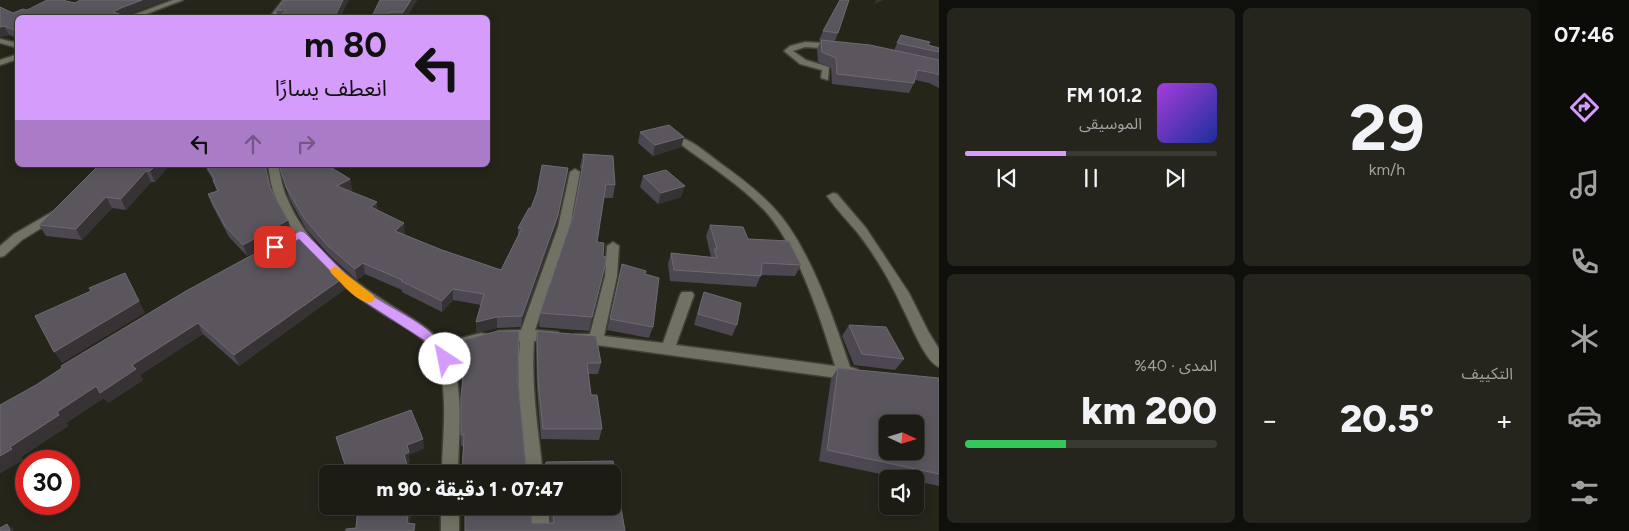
<!DOCTYPE html>
<html lang="ar">
<head>
<meta charset="utf-8">
<style>
  body { margin:0; font-family:Figtree,"Noto Sans Arabic",sans-serif; background:#25251d; color:#f1f3f6; direction:rtl; height:100vh; display:flex; flex-direction:column; font-size:19px; white-space:nowrap }
  * { box-sizing:border-box; margin:0 }
  p { font-size:16px; color:#a0a1a0 }
  .icon { flex:none; width:28px; height:28px; fill:none; stroke:currentColor; stroke-width:2; stroke-linecap:round; stroke-linejoin:round }
  .map { position:relative; flex:1; overflow:hidden; direction:ltr }
  .sheet { display:flex; flex-direction:column; gap:8px; padding:8px; background:#0f0f0b; width:600px }
  .sheet>* { flex:none }
  .guide { position:absolute; left:15px; top:15px; width:475px; height:152px; border-radius:8px; box-shadow:0 2px 12px #0003,0 0 0 1px #3a3a34; direction:rtl; background:#d59cfb; color:#111; overflow:hidden }
  .needle { width:32px; rotate:94deg }
  .tools { position:absolute; left:879px; top:415px; display:grid; gap:10px }
  .tools a { display:grid; place-items:center; width:45px; height:45px; border-radius:8px; background:#1c1c14; box-shadow:0 2px 12px #0003,0 0 0 1px #3a3a34; font-size:25px }
  .speed { position:absolute; left:15px; top:450px; display:flex; gap:10px; font-size:25px; font-weight:700; text-align:center }
  .speed>* { display:grid; place-content:center; width:65px; height:65px; border-radius:50%; background:#1c1c14; box-shadow:0 2px 12px #0003,0 0 0 1px #3a3a34; line-height:1 }
  .speed .limit { border:8px solid #d22; background:#fff; color:#111 }
  .pin { position:absolute; display:grid; place-items:center; width:42px; height:42px; color:#fff; margin:-21px; border-radius:10px; box-shadow:0 2px 8px #0006 }
  .me { position:absolute; width:55px; margin:-28px; rotate:326deg; stroke-linejoin:round; filter:drop-shadow(0 0 4px #0008) }
  .turn { display:flex; align-items:center; gap:18px; height:105px; padding:0 20px; font-size:22px }
  .turn .icon { width:65px; height:65px; stroke-width:2.5 }
  .turn b { display:block; font-size:35px; line-height:42px }
  .lanes { display:flex; align-items:center; height:48px; padding:0 20px; background:#0003; justify-content:center; gap:25px; direction:ltr }
  .lanes .off { opacity:.35 }
  .big { font-size:38px; font-weight:800; line-height:1.1 }
  .sheet .tile { flex:1; display:flex; flex-direction:column; justify-content:center; gap:8px; min-width:0; padding:0 18px; border-radius:8px; background:#25251d }
  .sheet .dial { align-items:center; gap:0 }
  .dial b { font-size:65px; line-height:1 }
  .song { display:flex; align-items:center; gap:15px }
  .cover { width:60px; height:60px; border-radius:8px; background:linear-gradient(135deg,hsl(280 70% 55%),hsl(230 70% 35%)) }
  .played { height:5px; border-radius:2px; background:linear-gradient(90deg,#d59cfb 40%,#3a3a34 40%) }
  .keys { display:flex; justify-content:space-around; direction:ltr }
  .heat { display:flex; justify-content:space-between; align-items:center; font-size:28px; direction:ltr }
  .charge { height:8px; border-radius:4px; background:linear-gradient(90deg,#34c759 40%,#3a3a34 0) }
  .sheet .tiles { flex:1; display:grid; gap:8px; grid-template-columns:repeat(2,1fr) }
  .trip { position:absolute; left:319px; top:465px; width:302px; height:50px; border-radius:8px; background:#1c1c14; box-shadow:0 2px 12px #0003,0 0 0 1px #3a3a34; font-weight:800; line-height:50px; text-align:center; direction:rtl }
  main { display:flex; flex:1; min-height:0 }
  .tab-bar { display:flex; flex-direction:column; width:90px; justify-content:space-around; align-items:center; background:#0b0b08; color:#a0a1a0 }
  .tab-bar .icon { width:35px; height:35px }
  .tab-bar .on { color:#d59cfb }
  .tab-bar b { font-size:22px; color:#f1f3f6 }
  .map>svg:first-child { display:block }
  .lines { fill:none; stroke-linecap:round; stroke-linejoin:round }
  .minor-casing { stroke:#434239; stroke-width:3 }
  .minor { fill:#717164; fill-rule:evenodd }
  .wall { fill:#4c4750 }
  .shaded-wall { fill:#373335 }
  .building { fill:#5b565e; stroke:#6e6a70; fill-rule:evenodd }
  .route { fill:#d59cfb; stroke:#8a65a3 }
  .slow { fill:#f59e0b }
</style>
</head>
<body>
<main>
<nav class="tab-bar">
<b>07:46</b>
<svg class="icon on" aria-label="directions" viewBox="0 0 24 24"><path d="M12 3l9 9-9 9-9-9zM9 14v-3h6M13 9l2 2-2 2"/></svg>
<svg class="icon" aria-label="music" viewBox="0 0 24 24"><path d="M9 18V5l10-2v13"/><circle cx="6" cy="18" r="3"/><circle cx="16" cy="16" r="3"/></svg>
<svg class="icon" aria-label="phone" viewBox="0 0 24 24"><path d="M5 4h4l2 5-3 2q2 4 5 5l2-3 5 2v4C11 20 4 13 5 4z"/></svg>
<svg class="icon" aria-label="climate" viewBox="0 0 24 24"><path d="M12 3v18M4 7l16 10M4 17L20 7"/></svg>
<svg class="icon" aria-label="car" viewBox="0 0 24 24"><path d="M5 17H2v-5l4-1 3-4h7l3 4 3 1v5h-3M9 17h6M6 11h13"/><circle cx="7" cy="17" r="2"/><circle cx="17" cy="17" r="2"/></svg>
<svg class="icon" aria-label="filters" viewBox="0 0 24 24"><path d="M4 7h16M4 17h16"/><circle cx="9" cy="7" r="2"/><circle cx="15" cy="17" r="2"/></svg>
</nav>
<section class="sheet">
<div class="tiles">
<div class="tile dial"><b>29</b><p>km/h</p></div>
<div class="tile">
<div class="song"><i class="cover"></i><div><b>101.2 FM</b><p>الموسيقى</p></div></div>
<div class="played"></div>
<div class="keys"><svg class="icon" aria-label="previous" viewBox="0 0 24 24"><path d="M18 5L8 12l10 7zM5 5v14"/></svg><svg class="icon" aria-label="pause" viewBox="0 0 24 24"><path d="M8 5v14M16 5v14"/></svg><svg class="icon" aria-label="next" viewBox="0 0 24 24"><path d="M6 5l10 7-10 7zM19 5v14"/></svg></div>
</div>
<div class="tile"><p>التكييف</p>
<div class="heat"><a>−</a><b class="big">20.5°</b><a>+</a></div>
</div>
<div class="tile"><p>المدى · 40%</p><b class="big">200 km</b><div class="charge"></div></div>
</div>
</section>
<div class="map">
<svg width="939" height="531" viewBox="0 0 939 531">
  <rect width="100%" height="100%" fill="#26251a"/>
  <g class="lines">
    <g class="minor-casing">
      <path id="minor" d="M173,0H183L136,18H125Z
        M283,0H290L276,18H269Z
        M0,39L18,43V48L0,43Z
        M805,42L824,43L840,47L836,49L805,47L793,51L806,60L829,67L828,80L821,78L822,70L800,64L784,51L790,46Z
        M18,54V59L0,65V60Z
        M682,138C695,142 709,155 720,163C738,176 757,190 773,207C808,243 834,319 850,367L857,369L859,373L857,377L845,379L575,342L573,338L575,334H590L605,276L607,246L613,242L619,246L617,276L604,336L663,343L680,295L682,292H692L694,295L676,345L835,366C821,319 798,248 766,212C741,185 708,165 679,143L677,141Z
        M268,165H278C281,176 282,188 287,198C306,244 345,276 386,302C405,315 427,325 442,343L481,333L486,334L488,338L486,342L448,353C466,388 458,436 458,474H442C442,439 450,388 435,356C426,336 401,325 383,314C338,285 296,249 276,198C271,188 270,176 268,165Z
        M575,169L580,172L570,227L535,330L558,332L560,336L558,340L534,341C531,386 538,429 543,474H526C522,429 516,386 520,341L498,339L496,335L498,331L521,330L558,227L570,172Z
        M833,193L837,194L866,228L909,293L928,331L939,349V367C925,362 910,322 903,309C891,282 875,255 857,232C847,220 836,209 827,196Z
        M52,212L56,213L58,216L56,219L22,240L4,256L0,257V246L14,234Z
        M441,506H459V531H441Z
        M530,506H548L550,531H532Z"/>
    </g>
    <use href="#minor" class="minor"/>
  </g>
  <path class="wall" d="M168,0L18,18V38L9,35L0,37V7L13,13L27,10L75,3Z
    M417,0L406,18H371Z
    M276,10L340,18H278Z
    M823,31L838,33L835,41L894,50L901,35L939,48V88L929,83L915,80L914,83L909,93L832,84L831,68L818,62L817,49L821,41L819,40Z
    M640,132L684,137L681,147L653,156L638,143Z
    M583,154L615,185L613,198H604L597,242L603,256V276L589,331L539,327L540,313L574,213L582,172L580,167Z
    M99,165H170L155,182H151L126,210L112,208L82,240L46,236L39,225Z
    M205,165H266L272,190L288,220L291,231L247,256L229,237L212,205L208,194L217,191L213,180L207,170Z
    M279,165H327L350,179L352,190L349,191L378,210L405,234L404,235L442,250L501,270L518,236V228L531,208L568,168L567,178L556,226L521,327L497,328L476,333V322L481,305L453,300L442,312L402,292V290L365,274L357,280L330,256L306,229L289,198Z
    M643,176L681,197L658,204L640,187Z
    M710,225L748,239L801,265L795,276L761,275L756,287L670,281L668,264L671,253L711,257L706,236Z
    M319,257L343,278L345,289L239,366L203,334L140,375L143,380L108,403L104,398L66,423L68,426L21,457L23,460L0,473V405Z
    M622,264L645,274L653,327L649,338L607,330Z
    M704,292L737,325L732,336L694,325L700,303Z
    M849,325L904,359L895,370L854,365L842,336Z
    M498,331H519L518,380L526,465L545,466L546,462L613,461L625,531H465V506H531L532,523H551L549,506H612V474H462L463,446H461V397L464,366L463,367L462,356L464,340Z
    M537,331L601,363L598,374H588L591,395L602,429L599,440L541,439L537,390L536,342Z
    M838,368L939,378V486L915,481V479H904L819,461L831,379Z"/>
  <path class="shaded-wall" d="M142,0H168L124,16L113,12L121,8Z
    M343,0H349L340,18H334Z
    M411,0H417L406,18H404L403,12Z
    M876,0H884L874,4Z
    M391,12V18H386Z
    M4,26L9,35L0,37V27Z
    M684,137L681,147L653,156L655,145Z
    M156,165H170L155,182L150,171Z
    M265,165H266L273,199L270,188Z
    M568,168L567,178L556,226L521,327L522,316Z
    M146,171L151,182L126,210L121,199Z
    M350,179L352,190L339,197L337,186Z
    M685,186L681,197L658,204L661,193Z
    M106,197L112,208L82,240L76,229Z
    M377,202L378,213L371,207Z
    M288,220L291,231L247,256L243,245Z
    M404,223L405,234L396,242L395,231Z
    M606,262L603,276L589,331L592,317Z
    M363,263L365,274L357,280L355,269Z
    M125,273L145,313L62,363L54,352Z
    M343,278L345,289L239,366L234,355Z
    M453,289V300L442,312V301Z
    M497,317V328L476,333V322Z
    M198,323L203,334L140,375L143,380L108,403L104,398L66,423L68,426L21,457L23,460L0,473V456L10,447L57,412Z
    M465,355V366L463,367L462,356Z
    M423,439L424,449L409,455L410,463L405,465L404,455L407,445Z
    M409,506H412L409,531L407,523Z
    M7,524L13,528L14,531H10Z"/>
  <path class="building" d="M47,0H62L75,3L80,0H142L121,8L113,12L125,16L122,18H18V31L4,26L0,27V7L13,13L23,9L27,10Z
    M284,0H343L334,18H279L286,10H276Z
    M380,0H411L403,12H391L386,18H371Z
    M840,0H849L838,33L823,31Z
    M901,35L930,42L928,45L939,48V52L897,43Z
    M821,40L870,45L939,60V75L934,73L917,70L914,83L837,74L836,58L822,52Z
    M669,125L684,137L655,145L640,132Z
    M583,154L613,156L615,185L606,184L597,242L604,243L603,256L606,257V262L592,317L540,313L574,213L584,159Z
    M99,165H156L150,171H146L121,199L106,197L76,229L39,225Z
    M206,165H265L270,188L288,220L243,245L225,226L208,194L218,191L213,180H215Z
    M279,165H327L350,179L337,186L377,202L371,207L404,223L395,231L442,250L501,270L522,228H518L529,208H531L537,192L542,165L568,168L558,215L522,316L497,317L476,322L484,294L453,289L442,301L401,281L402,280L363,263L355,269L327,245L304,218L286,187Z
    M666,170L685,186L661,193L643,176Z
    M710,225L743,227L748,239L789,241L801,265L762,263L761,276L674,270L671,253L717,258L714,249H717Z
    M296,231L319,257L343,278L234,355L198,323L132,365L136,369L100,393L96,386L57,412L59,415L10,447L12,449L0,456V405L36,385L62,368L61,366L186,291Z
    M622,264L646,271L645,274L659,278L653,327L610,319Z
    M125,273L139,301L54,352L35,316L91,291L89,288Z
    M704,292L741,303L737,325L698,314Z
    M849,325L886,327L904,359L862,354Z
    M498,331H519L518,380L526,465L545,466L546,462L613,461L625,531H465V506H531L532,523H554L552,506H612V474H462L464,435H461V397L465,355L462,356L464,340Z
    M537,331L596,336L601,363H587L591,395H597L602,429H543L538,379Z
    M838,368L939,378V474L827,450ZM888,424H915V451H888Z
    M411,410L423,439L407,445L409,452L404,455L410,474H348L336,437Z
    M358,506H409L407,523L415,524L414,531H346V529L356,528Z
    M7,524L10,531H0V528Z"/>
  <path class="route" d="M300,231L304,232C323,250 341,272 362,288C393,313 433,321 451,359L449,363H440L424,340L354,295L299,239L275,251L270,247Z"/>
  <path class="slow" d="M335,266L373,295L375,298L373,302C359,306 341,282 331,273L330,270Z"/>
</svg>
<div class="tools">
<a><svg class="needle" viewBox="-14 -14 28 28"><path d="M0-13l5 13h-10z" fill="#e53935"/><path d="M0 13l5-13h-10z" fill="#a0a1a0"/></svg></a>
<a><svg class="icon" aria-label="sound" viewBox="0 0 24 24"><path d="M4 9h4l5-4v14l-5-4H4zM17 9q2 3 0 6"/></svg></a>
</div>
<div class="speed"><div class="limit">30</div></div>
<div class="pin" style="left:275px;top:247px;background:#d93025"><svg class="icon" aria-label="arrive" viewBox="0 0 24 24"><path d="M6 21V4h12l-3 4 3 4H6"/></svg></div>
<svg class="me" style="left:445px;top:359px" viewBox="-20 -20 40 40"><circle r="19" fill="#fff"/><path d="M0-13L10 11 0 6-10 11z" fill="#d59cfb"/></svg>
<div class="trip">07:47 · 1 دقيقة · 90 m</div>
<div class="guide">
<div class="turn"><svg class="icon" aria-label="left" viewBox="0 0 24 24"><path d="M17 20v-9H6M10 6l-5 5 5 5"/></svg><div><b>80 m</b>انعطف يسارًا</div></div>
<div class="lanes"><svg class="icon" aria-label="left" viewBox="0 0 24 24"><path d="M17 20v-9H6M10 6l-5 5 5 5"/></svg><svg class="icon off" aria-label="ahead" viewBox="0 0 24 24"><path d="M12 20V5M6 11l6-6 6 6"/></svg><svg class="icon off" aria-label="right" viewBox="0 0 24 24"><path d="M7 20v-9h11M14 6l5 5-5 5"/></svg></div>
</div>
</div>
</main>
</body>
</html>
